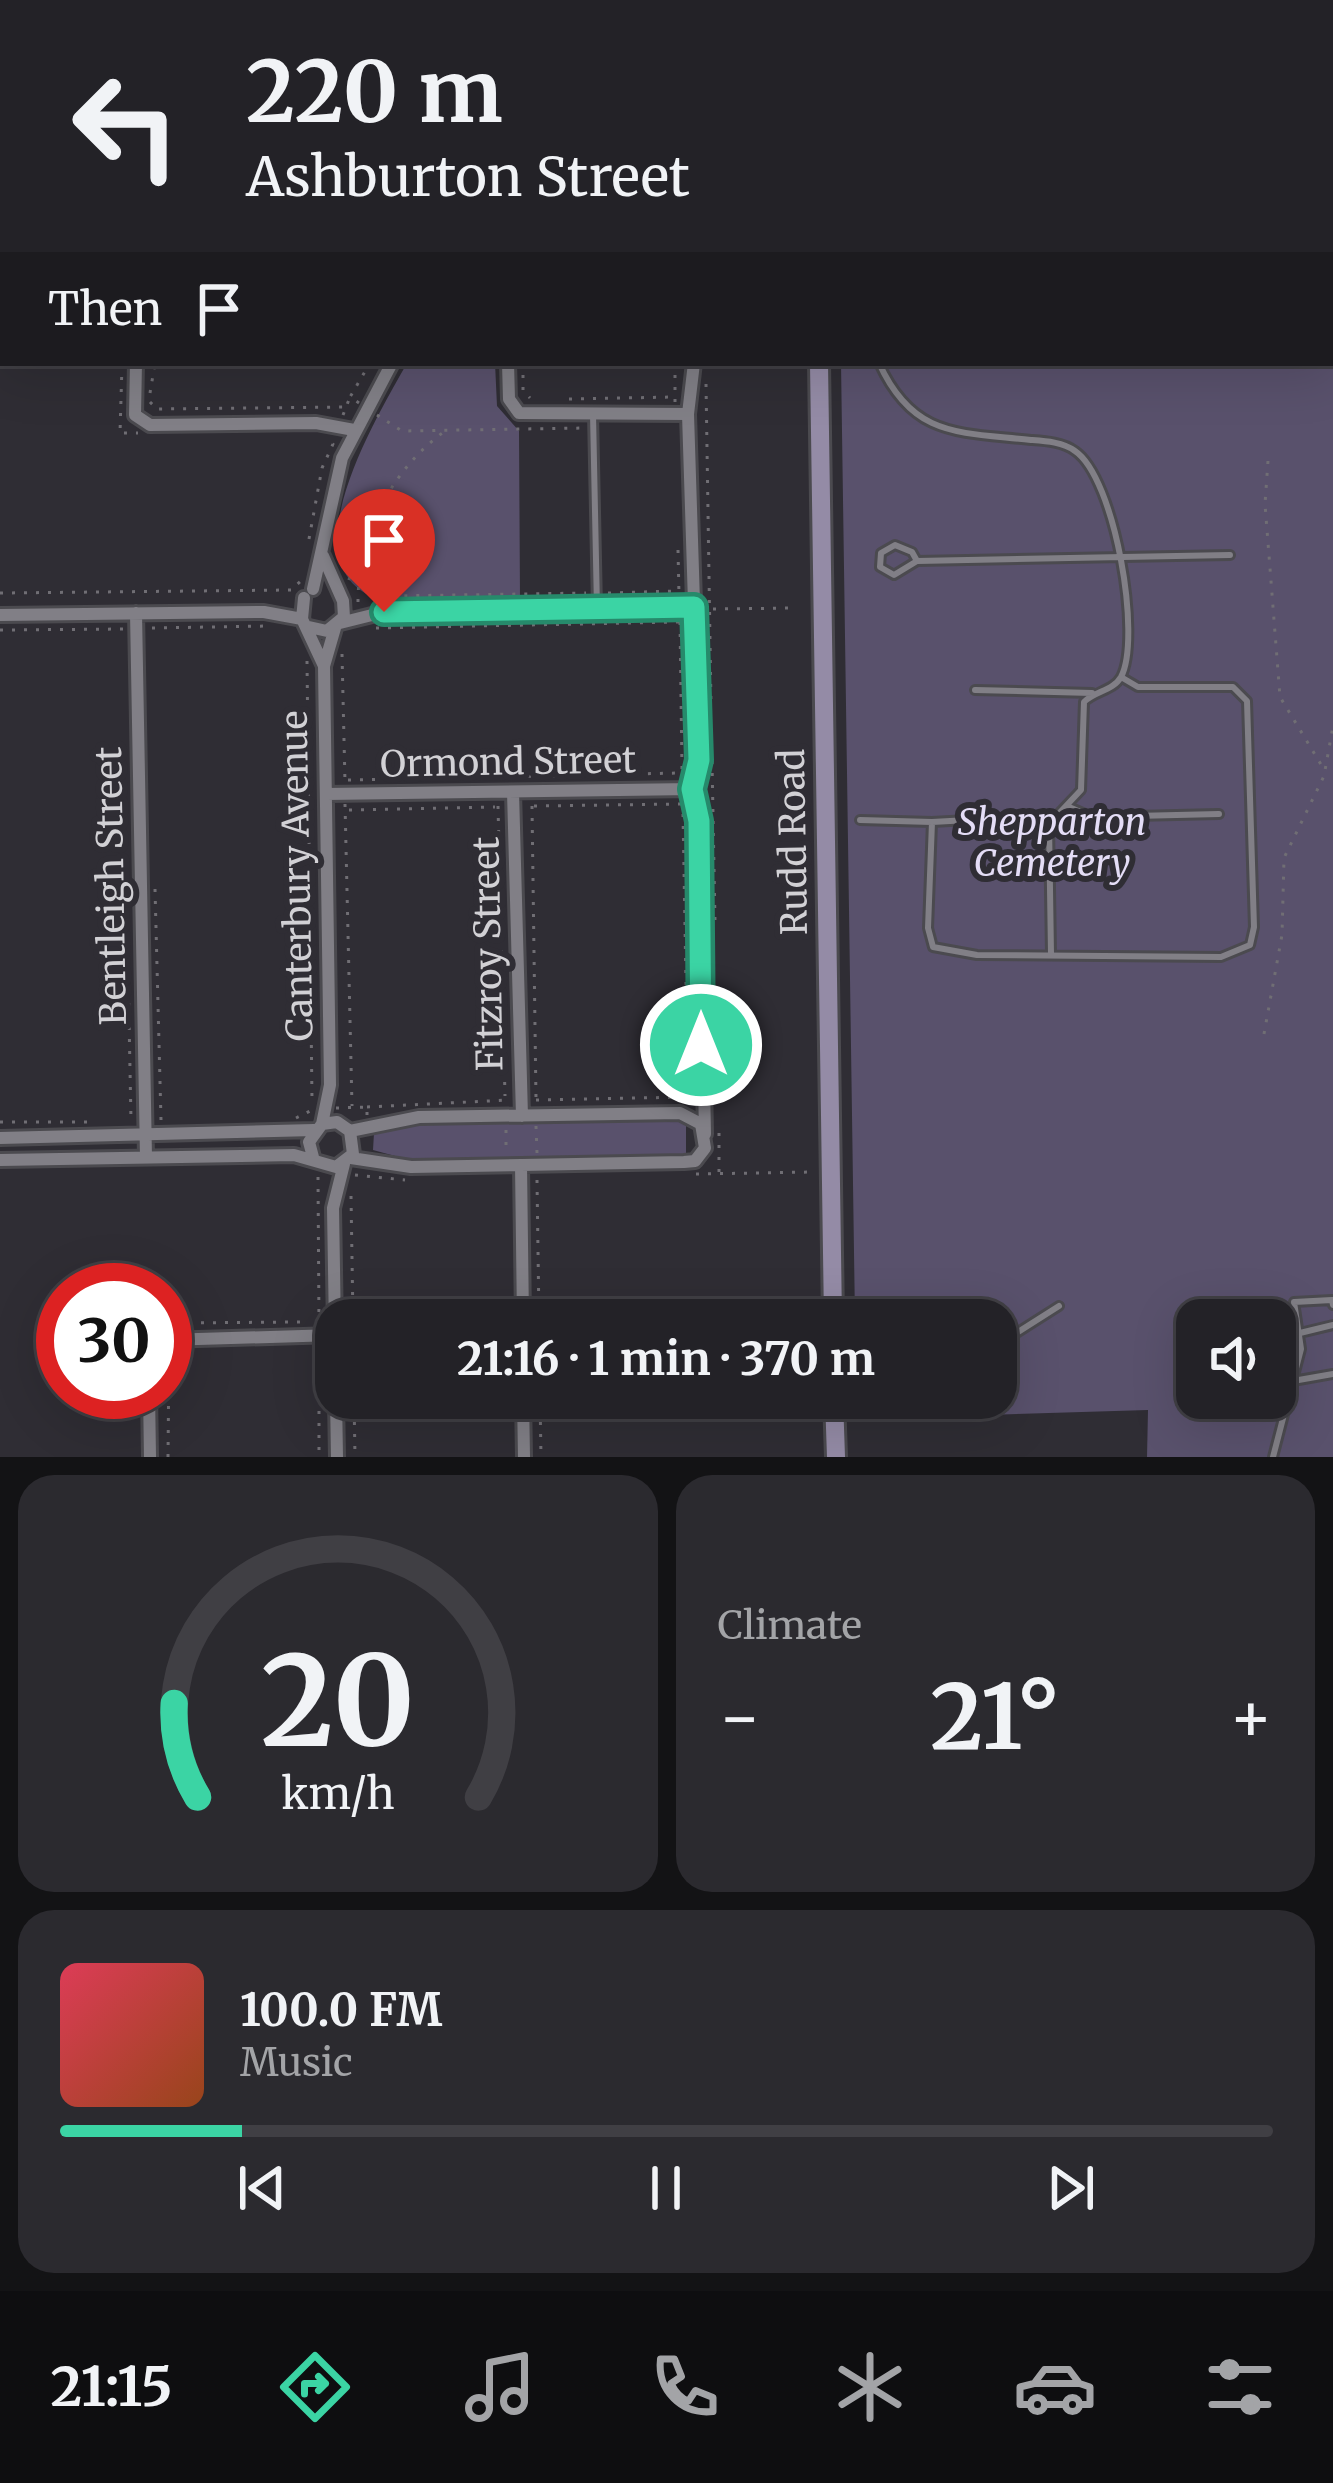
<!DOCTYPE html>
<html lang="en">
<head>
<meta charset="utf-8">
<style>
  body { margin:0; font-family:Merriweather,serif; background:#2b2a2f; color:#f1f3f6; height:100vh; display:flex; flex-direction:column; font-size:45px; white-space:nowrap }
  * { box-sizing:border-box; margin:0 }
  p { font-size:39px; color:#a3a4a7 }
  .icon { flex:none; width:66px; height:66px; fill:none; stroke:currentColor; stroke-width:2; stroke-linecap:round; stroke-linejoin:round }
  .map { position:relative; height:1457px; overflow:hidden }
  .details { display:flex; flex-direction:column; gap:18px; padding:18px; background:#131315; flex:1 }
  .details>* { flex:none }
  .top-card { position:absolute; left:0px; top:0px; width:1335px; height:366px; box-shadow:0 12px 48px #0002,0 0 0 3px #403f44; background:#232227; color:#f1f3f6; overflow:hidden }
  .fabs { position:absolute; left:1176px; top:1299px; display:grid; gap:24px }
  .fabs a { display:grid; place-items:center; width:120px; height:120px; border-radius:24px; background:#232227; box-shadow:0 12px 48px #0002,0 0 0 3px #403f44; font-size:60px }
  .speed { position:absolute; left:36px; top:1263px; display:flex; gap:24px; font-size:60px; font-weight:700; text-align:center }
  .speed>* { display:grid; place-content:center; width:156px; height:156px; border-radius:50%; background:#232227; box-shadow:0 12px 48px #0002,0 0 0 3px #403f44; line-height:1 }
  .speed .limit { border:18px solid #d22; background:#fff; color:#111 }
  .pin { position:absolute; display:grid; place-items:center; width:102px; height:102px; color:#fff; margin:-123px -51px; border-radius:50% 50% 50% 0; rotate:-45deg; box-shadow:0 0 12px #0007 }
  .pin .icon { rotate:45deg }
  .me { position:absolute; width:132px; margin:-66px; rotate:0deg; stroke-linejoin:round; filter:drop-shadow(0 0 9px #0008) }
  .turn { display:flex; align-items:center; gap:42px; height:252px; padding:0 48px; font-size:54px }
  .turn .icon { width:156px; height:156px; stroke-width:2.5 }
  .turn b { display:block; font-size:84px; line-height:102px }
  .then { display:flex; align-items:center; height:114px; padding:0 48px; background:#0003; gap:24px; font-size:45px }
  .big { font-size:90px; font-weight:700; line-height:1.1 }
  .details .widget { flex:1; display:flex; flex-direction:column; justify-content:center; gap:18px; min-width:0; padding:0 42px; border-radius:36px; background:#2b2a2f }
  .details .dial { align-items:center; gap:0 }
  .dial svg { height:312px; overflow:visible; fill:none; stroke:#403f44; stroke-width:7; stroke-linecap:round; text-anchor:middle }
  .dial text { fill:#f1f3f6; stroke:none }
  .song { display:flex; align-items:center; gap:36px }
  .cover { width:144px; height:144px; border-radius:18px; background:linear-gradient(135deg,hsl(350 70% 55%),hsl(20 70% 35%)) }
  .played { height:12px; border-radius:6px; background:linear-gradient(90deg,#3bd4a4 15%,#403f44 15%) }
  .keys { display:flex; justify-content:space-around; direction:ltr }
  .heat { display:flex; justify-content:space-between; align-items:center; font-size:66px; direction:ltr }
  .details .tiles { flex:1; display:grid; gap:18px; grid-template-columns:1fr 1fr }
  .widget:last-child { grid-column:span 2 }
  .trip { position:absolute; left:315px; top:1299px; width:702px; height:120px; border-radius:36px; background:#232227; box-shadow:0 12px 48px #0002,0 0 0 3px #403f44; font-weight:700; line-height:120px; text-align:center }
  .dock { display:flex; height:192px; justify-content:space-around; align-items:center; background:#0e0e10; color:#a3a4a7 }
  .dock .icon { width:84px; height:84px }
  .dock .current { color:#3bd4a4 }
  .dock b { font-size:54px; color:#f1f3f6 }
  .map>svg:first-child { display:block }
  .green { fill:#59516c; fill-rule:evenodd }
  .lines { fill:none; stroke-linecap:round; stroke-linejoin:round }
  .lane-casing { stroke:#4b4a4f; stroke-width:12 }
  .street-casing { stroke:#4b4a4f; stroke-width:18 }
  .secondary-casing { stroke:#4b4a4f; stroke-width:24 }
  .path { stroke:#706e74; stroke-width:3; stroke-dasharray:3 9; stroke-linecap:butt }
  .lane { stroke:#817f86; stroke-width:6 }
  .street { stroke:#817f86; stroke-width:12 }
  .secondary { stroke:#948ba6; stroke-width:18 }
  .route-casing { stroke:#268a6b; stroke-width:30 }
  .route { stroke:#3bd4a4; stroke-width:21 }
  .labels { text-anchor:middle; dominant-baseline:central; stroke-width:12; stroke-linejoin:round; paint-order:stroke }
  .street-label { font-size:36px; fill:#d2d1d5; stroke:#2f2d34 }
  .park-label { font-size:36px; font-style:italic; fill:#e4ddf6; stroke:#2f2d34 }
</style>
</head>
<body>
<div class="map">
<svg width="1333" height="1457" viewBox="0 0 1333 1457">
  <rect width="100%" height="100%" fill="#2f2d34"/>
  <path class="green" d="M1333,142V1457H1147L1148,1410L856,1419V1398H996V1320H855L841,363H1332ZM1197,1320H1275V1398H1197Z
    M407,363H495L497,406L519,431L520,598C480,600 428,610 389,602C278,578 376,419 407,363Z
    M686,1118V1154L406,1159L373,1150L374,1133L406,1123Z"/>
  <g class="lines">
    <g class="lane-casing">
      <path id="lane" d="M879,363C913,438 959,432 1031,440C1045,441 1063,442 1075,451C1115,478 1142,638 1121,677C1113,691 1095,691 1084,702L1081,790L1049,824L1051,954
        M593,414L597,608
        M917,561L912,552L895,545L881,553L880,567L894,575L917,561L1230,555
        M975,690L1092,693
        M1069,807L1092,817L1219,814
        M1057,815L932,822L928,928L933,947L977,955L1221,957L1250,945L1254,927L1247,701L1233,687H1138L1121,677
        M860,820L932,822
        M1300,1333L1333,1325
        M996,1357L1015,1334L1059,1306
        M1293,1381L1333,1374
        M1273,1457L1301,1349L1294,1302L1332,1300L1333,1305"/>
    </g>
    <g class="street-casing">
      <path id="street" d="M423,0V3
        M445,0V3
        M21,3L22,0
        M0,81L3,70
        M136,363L135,415L150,425L316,423L354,430
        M508,363L509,399L519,413L688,414
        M694,363L688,414L699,760L692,789L699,821L705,1134
        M313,589L342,458L392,363
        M304,598L302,619L324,666L330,1085L322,1124
        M136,613L146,1157
        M0,615L264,612L302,619
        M340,623L384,612L694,607
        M309,627L327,631L344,617L343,601L323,556
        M324,666L335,628
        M513,792L522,1116
        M326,794L692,789
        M350,1131L419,1117L680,1113L701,1124L705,1148L695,1161L684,1162L411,1167L351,1158
        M0,1138L314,1130
        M0,1160L294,1155L336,1167L353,1154L350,1131L337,1122L322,1124L309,1142L313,1157
        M521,1165L523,1320
        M165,1340L335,1335
        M336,1390L333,1208L344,1164
        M149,1392L150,1457
        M336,1398L337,1457
        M523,1398L524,1457"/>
    </g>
    <g class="secondary-casing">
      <path id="secondary" d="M733,0L736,3
        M819,363L833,1320
        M834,1398L836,1457"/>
    </g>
    <path class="path" d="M461,0V3
      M45,3L46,0
      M0,9H3
      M0,177L3,166
      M523,363V390L530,398
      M675,363V403
      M122,365L120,433H138
      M706,384L711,704
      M150,393L155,363
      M569,399L674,397
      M150,402L157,409L343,407
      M359,403L350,397L370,363
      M343,415L350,397
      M377,415L402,431L584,428
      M1268,461L1265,504L1280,697L1325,771
      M309,539L322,468L333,444L329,440
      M678,550L679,595
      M348,578L390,596L586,593
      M0,593L291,590L302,580
      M608,593L676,591
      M358,602C358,535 391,470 445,431
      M713,609L795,608
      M680,622L682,769
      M152,628L268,626
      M376,628L679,622
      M0,630L124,629
      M342,654L345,782
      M307,661L312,1101
      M712,761L715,920
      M348,780L680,773
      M345,804L352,1106
      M498,806L505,1096
      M532,806L536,1099
      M534,806L681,804
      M349,810L495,807
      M155,889L161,1120
      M128,967L131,1120
      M1264,1034L1282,935L1284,858L1324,776L1333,726
      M536,1100L688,1097L683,814
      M367,1107L509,1100
      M336,1108L367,1107V1115
      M296,1118L314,1109
      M0,1122H90
      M536,1126L537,1153
      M506,1130V1150
      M719,1133V1172
      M696,1174L813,1172
      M355,1175L405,1180
      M318,1177L319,1323
      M537,1180L539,1320
      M351,1196L353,1320
      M165,1323L301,1322
      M319,1351V1457
      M354,1398L355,1457
      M540,1398L541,1457
      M168,1457L169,1354"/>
    <use href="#lane" class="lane"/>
    <use href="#street" class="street"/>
    <use href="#secondary" class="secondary"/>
  </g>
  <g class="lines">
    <g class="route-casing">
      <path id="route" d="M384,612L694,607L699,760L692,789L699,821L701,1045"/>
    </g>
    <use href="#route" class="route"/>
  </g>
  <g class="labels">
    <g class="street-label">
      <text transform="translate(508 762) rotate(-1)">Ormond Street</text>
      <text transform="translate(793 842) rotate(-91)">Rudd Road</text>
      <text transform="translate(297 876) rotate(-91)">Canterbury Avenue</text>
      <text transform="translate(111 886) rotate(-91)">Bentleigh Street</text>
      <text transform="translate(488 954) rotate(-91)">Fitzroy Street</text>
    </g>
    <g class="park-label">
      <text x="1052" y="822">Shepparton<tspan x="1052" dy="41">Cemetery</tspan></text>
    </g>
  </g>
</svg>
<div class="fabs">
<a><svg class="icon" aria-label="sound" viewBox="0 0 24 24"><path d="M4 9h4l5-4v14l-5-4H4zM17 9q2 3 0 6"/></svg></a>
</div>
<div class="speed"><div class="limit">30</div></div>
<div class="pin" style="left:384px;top:612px;background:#d93025"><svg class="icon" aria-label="arrive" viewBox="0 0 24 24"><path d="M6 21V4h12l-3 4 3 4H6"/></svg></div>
<svg class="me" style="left:701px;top:1045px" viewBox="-20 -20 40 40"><circle r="17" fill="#3bd4a4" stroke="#fff" stroke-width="3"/><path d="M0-11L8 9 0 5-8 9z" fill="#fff"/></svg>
<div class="trip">21:16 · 1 min · 370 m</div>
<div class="top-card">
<div class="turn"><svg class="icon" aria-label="left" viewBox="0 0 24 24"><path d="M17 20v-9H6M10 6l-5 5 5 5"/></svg><div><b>220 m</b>Ashburton Street</div></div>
<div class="then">Then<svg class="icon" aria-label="arrive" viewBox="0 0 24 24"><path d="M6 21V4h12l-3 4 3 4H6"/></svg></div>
</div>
</div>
<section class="details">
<div class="tiles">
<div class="widget dial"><svg viewBox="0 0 100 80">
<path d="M14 69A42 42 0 1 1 86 69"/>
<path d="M14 69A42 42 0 0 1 8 45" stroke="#3bd4a4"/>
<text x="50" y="56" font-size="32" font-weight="700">20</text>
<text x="50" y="72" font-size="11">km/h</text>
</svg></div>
<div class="widget"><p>Climate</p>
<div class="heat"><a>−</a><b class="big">21°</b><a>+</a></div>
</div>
<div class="widget">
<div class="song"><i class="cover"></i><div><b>100.0 FM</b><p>Music</p></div></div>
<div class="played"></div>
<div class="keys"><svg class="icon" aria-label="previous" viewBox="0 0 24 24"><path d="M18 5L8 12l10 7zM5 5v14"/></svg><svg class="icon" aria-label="pause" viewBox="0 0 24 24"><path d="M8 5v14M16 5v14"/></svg><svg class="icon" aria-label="next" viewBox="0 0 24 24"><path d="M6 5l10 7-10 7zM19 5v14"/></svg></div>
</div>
</div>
</section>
<nav class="dock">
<b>21:15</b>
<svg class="icon current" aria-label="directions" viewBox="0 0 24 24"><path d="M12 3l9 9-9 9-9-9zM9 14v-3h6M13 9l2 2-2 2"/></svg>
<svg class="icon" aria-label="music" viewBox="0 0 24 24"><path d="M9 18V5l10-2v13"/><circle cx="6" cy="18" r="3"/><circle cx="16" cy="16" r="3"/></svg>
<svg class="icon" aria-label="phone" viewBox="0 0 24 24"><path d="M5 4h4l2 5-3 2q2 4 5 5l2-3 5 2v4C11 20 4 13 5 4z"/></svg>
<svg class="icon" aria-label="climate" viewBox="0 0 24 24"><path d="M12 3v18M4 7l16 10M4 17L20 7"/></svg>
<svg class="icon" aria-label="car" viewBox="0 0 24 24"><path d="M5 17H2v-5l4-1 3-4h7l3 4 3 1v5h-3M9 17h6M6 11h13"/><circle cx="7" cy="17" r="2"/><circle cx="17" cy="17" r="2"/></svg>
<svg class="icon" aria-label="filters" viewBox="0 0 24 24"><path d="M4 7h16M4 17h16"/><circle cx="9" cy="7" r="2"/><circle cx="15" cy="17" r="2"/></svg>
</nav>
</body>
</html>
